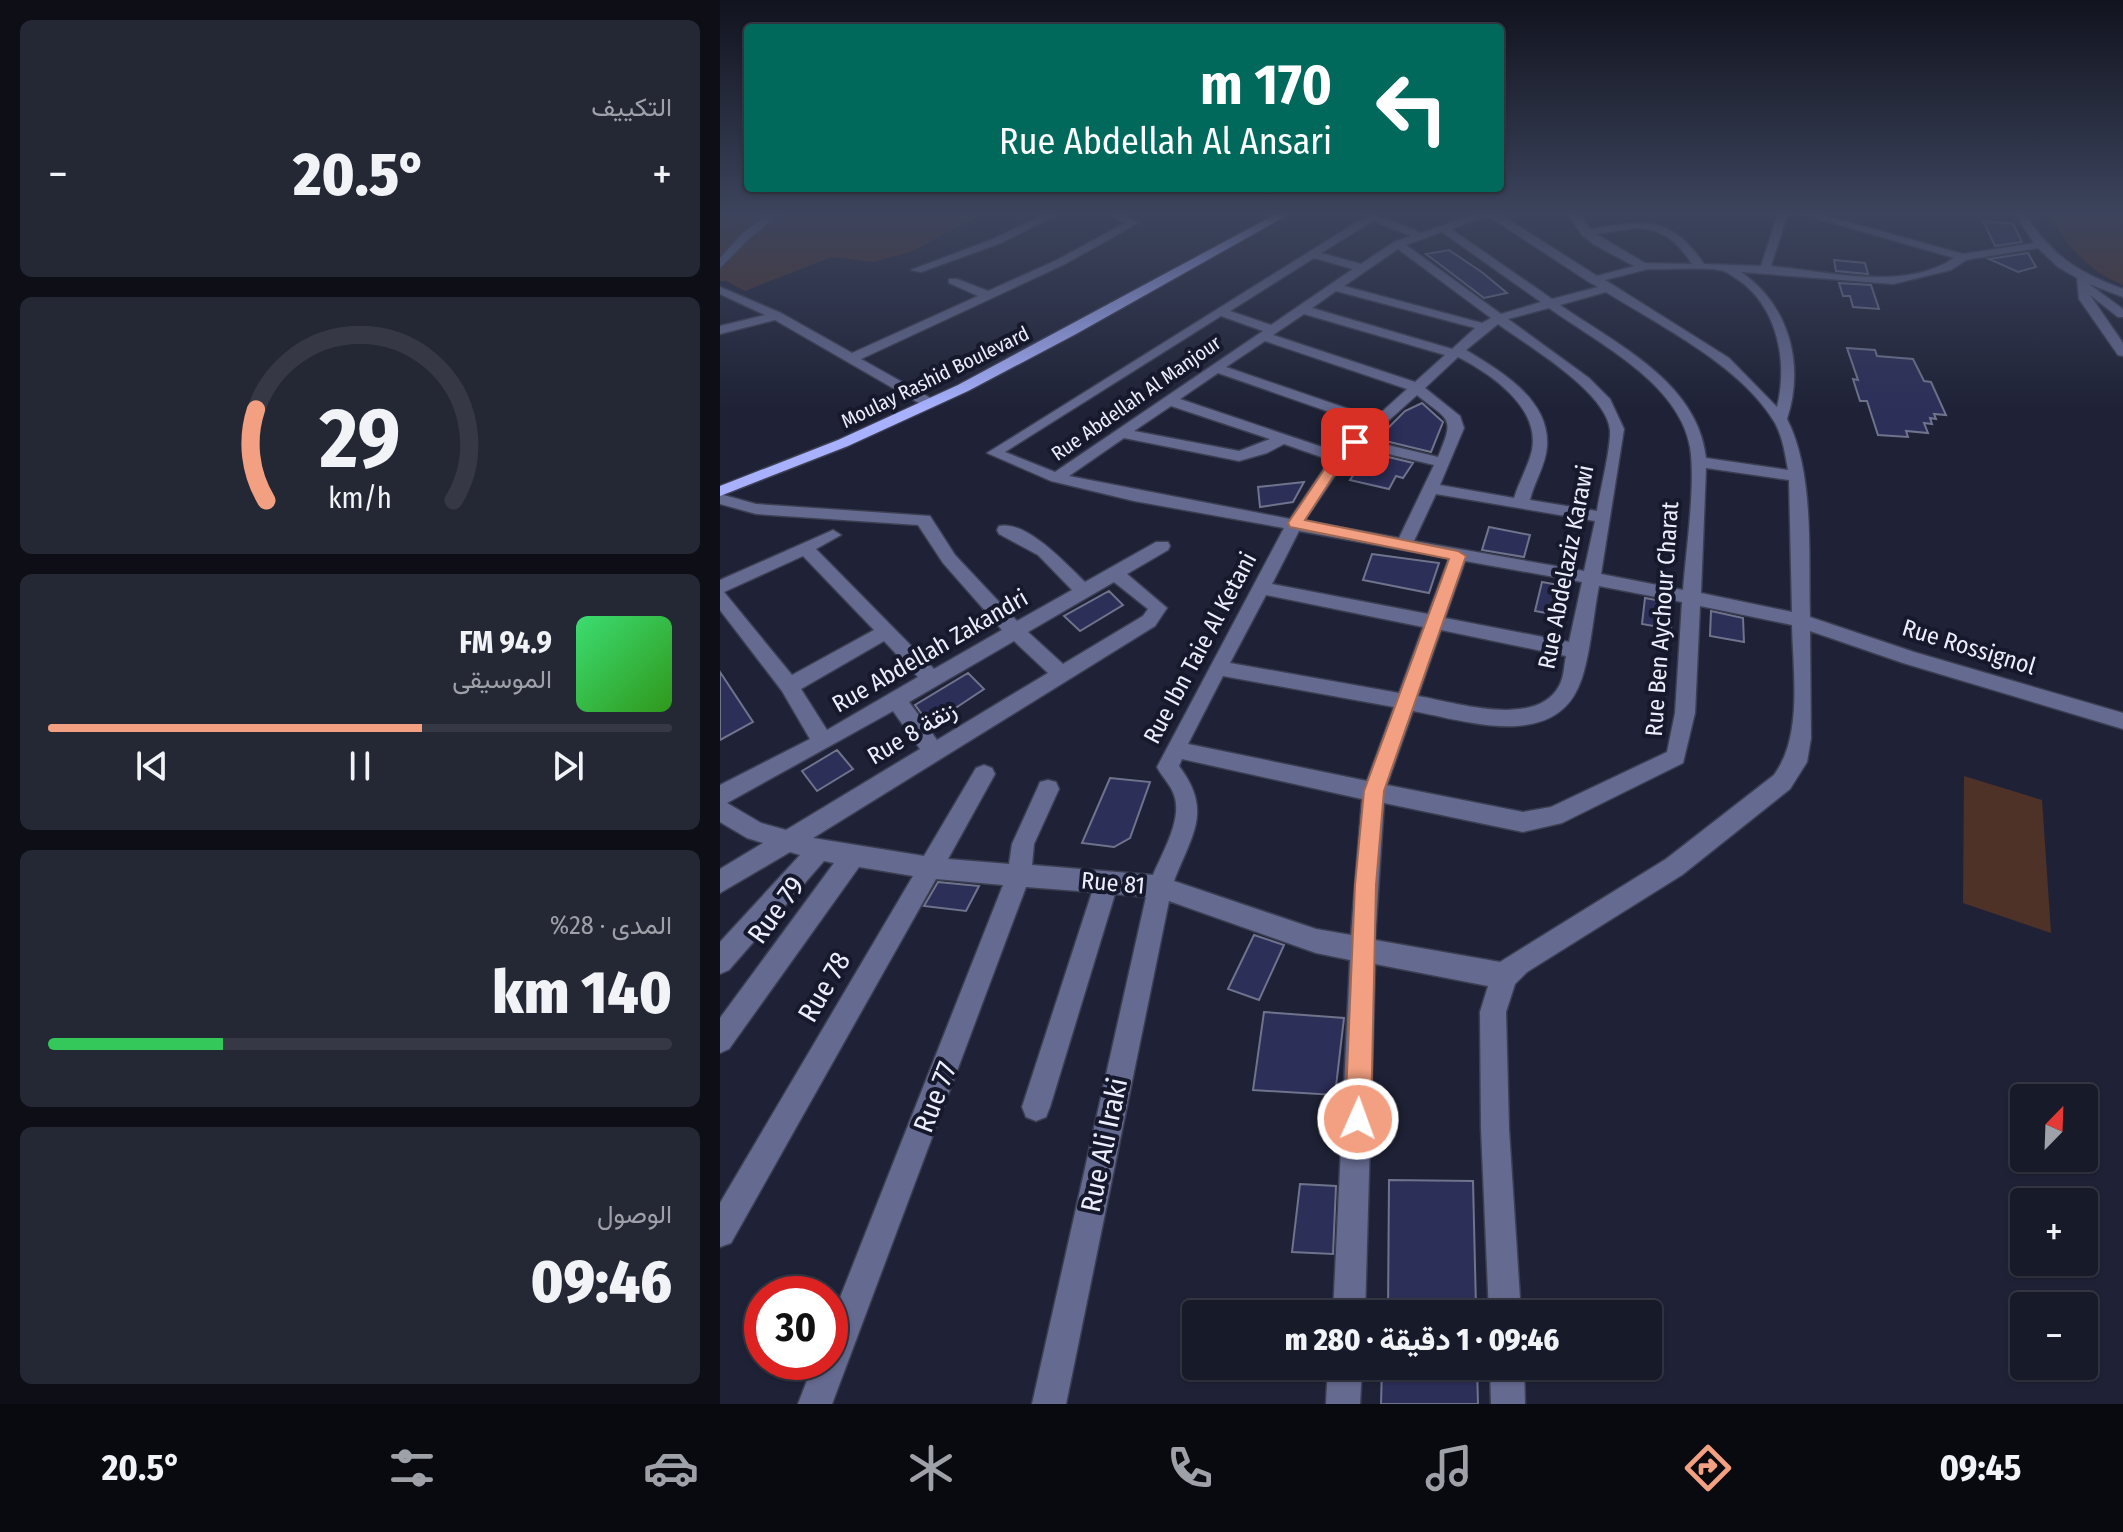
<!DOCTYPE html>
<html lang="ar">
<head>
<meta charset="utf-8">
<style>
  body { margin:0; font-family:"Fira Sans Condensed",Vazirmatn,sans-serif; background:#242734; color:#f1f3f6; direction:rtl; height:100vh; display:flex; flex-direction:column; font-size:30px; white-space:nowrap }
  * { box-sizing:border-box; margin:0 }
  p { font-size:26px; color:#9ea1a8 }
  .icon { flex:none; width:44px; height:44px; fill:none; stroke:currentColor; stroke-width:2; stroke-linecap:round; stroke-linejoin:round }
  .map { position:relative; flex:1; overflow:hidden; direction:ltr }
  .sheet { display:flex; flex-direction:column; gap:20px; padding:20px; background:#0d0e16; width:720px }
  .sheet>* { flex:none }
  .guide { position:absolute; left:24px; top:24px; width:760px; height:168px; border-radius:8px; box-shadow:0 2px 6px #0004,0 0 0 2px #363845; direction:rtl; background:#00695c; color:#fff; overflow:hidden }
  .needle { width:52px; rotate:23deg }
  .fabs { position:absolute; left:1290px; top:1084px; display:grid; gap:16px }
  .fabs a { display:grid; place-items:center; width:88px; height:88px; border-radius:8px; background:#171a28; box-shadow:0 2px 6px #0004,0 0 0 2px #363845; font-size:40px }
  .speed { position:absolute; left:24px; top:1276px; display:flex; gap:16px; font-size:40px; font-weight:700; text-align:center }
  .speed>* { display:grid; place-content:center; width:104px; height:104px; border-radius:50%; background:#171a28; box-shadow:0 2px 6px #0004,0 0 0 2px #363845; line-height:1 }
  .speed .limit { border:12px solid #d22; background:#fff; color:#111 }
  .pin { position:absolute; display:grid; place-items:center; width:68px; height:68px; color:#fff; margin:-34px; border-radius:16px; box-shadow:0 4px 12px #0006 }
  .me { position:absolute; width:88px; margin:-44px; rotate:2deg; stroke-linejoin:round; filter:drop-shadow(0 0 6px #0008) }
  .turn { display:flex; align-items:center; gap:28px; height:168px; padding:0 40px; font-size:36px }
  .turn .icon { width:104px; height:104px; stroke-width:2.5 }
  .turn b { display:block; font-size:56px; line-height:68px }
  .big { font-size:60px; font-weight:800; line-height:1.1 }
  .sheet .tile { flex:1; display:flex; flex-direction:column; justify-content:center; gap:12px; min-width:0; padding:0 28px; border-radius:12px; background:#242734 }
  .sheet .dial { align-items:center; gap:0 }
  .dial svg { height:208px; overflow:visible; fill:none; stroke:#363845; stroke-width:7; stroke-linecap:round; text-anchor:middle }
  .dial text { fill:#f1f3f6; stroke:none }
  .song { display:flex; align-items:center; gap:24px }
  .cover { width:96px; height:96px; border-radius:12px; background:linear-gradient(135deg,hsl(140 70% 55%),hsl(110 70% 35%)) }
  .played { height:8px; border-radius:4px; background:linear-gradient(90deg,#f2a081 60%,#363845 60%) }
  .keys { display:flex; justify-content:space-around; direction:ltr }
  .heat { display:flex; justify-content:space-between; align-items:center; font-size:44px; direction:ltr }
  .charge { height:12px; border-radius:6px; background:linear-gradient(90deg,#34c759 28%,#363845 0) }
  .trip { position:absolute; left:462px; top:1300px; width:480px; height:80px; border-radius:8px; background:#171a28; box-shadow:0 2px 6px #0004,0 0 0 2px #363845; font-weight:800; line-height:80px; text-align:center; direction:rtl }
  .dock { display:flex; height:128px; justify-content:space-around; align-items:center; background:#090a10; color:#9ea1a8 }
  .dock .icon { width:56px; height:56px }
  .dock .active { color:#f2a081 }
  .dock b { font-size:36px; color:#f1f3f6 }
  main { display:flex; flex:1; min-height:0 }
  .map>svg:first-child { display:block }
  .green { fill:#4f3227 }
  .building { fill:#2c2f58; stroke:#6f738c; stroke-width:2 }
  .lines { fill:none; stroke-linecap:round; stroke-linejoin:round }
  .minor-casing { stroke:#3c3f52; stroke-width:3 }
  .major-casing { stroke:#3c3f52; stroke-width:3 }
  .minor { fill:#656a90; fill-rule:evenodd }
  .major { fill:#a7b1ff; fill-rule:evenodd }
  .route { fill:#f2a081; stroke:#9d6854; stroke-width:2 }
  .labels { text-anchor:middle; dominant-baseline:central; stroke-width:8; stroke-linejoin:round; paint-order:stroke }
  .far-street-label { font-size:20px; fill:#eceefd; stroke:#16182c }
  .street-label { font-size:24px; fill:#eceefd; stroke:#16182c }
  .near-street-label { font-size:28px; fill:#eceefd; stroke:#16182c }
</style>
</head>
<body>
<main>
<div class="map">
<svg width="1403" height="1404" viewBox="0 0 1403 1404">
  <rect width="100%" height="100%" fill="#1f2236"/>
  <path class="green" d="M0,213H264L191,252L153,262L112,257L25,291L6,281H0Z
    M1327,213H1403V285C1367,271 1347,245 1327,213Z
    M1244,776L1322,800L1331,933L1243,903Z"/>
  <path class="building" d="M1263,221L1293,224L1302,242L1275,246Z
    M729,250L763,273L787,293L764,298L706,254Z
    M1308,253L1316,267L1298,272L1269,259Z
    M1114,260L1145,263L1148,274L1116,271Z
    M1119,283L1151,285L1159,309L1133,307L1130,296H1123Z
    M1127,348L1155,350L1157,356L1193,359L1204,381L1211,382L1226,415L1214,414L1216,419L1210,418L1212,424L1204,423L1208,433L1186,431L1188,437L1158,435L1147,401H1140L1133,379L1138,380Z
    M702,403L723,422L711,452L657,439L685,411Z
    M648,452L693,463L683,478L676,476L669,489L630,480Z
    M584,482L573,502L540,507L538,487Z
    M769,527L810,535L804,557L762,550Z
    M652,554L719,563L709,593L643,580Z
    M822,582L850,587L843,616L815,611Z
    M389,591L403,605L360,631L344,616Z
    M925,598L953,603L951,629L922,624Z
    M991,611L1023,618L1024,642L990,636Z
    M0,672L33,722L0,740Z
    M248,673L264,689L210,725L195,705Z
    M117,750L133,769L97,791L82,771Z
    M390,778L430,782L410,838L394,847L362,843Z
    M218,882L259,886L246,911L204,906Z
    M534,935L564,945L539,1000L508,989Z
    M544,1012L624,1018L615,1095L533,1090Z
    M669,1180L753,1181L756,1308H752L751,1314H668Z
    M580,1184L616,1186L613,1254L572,1252Z
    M662,1366H757L758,1404H661Z"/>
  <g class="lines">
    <g class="minor-casing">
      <path id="minor" d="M49,213H61L31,237L0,268V258L23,233Z
        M327,213H341L281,243L201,272L191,270L273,239Z
        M386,213H400L418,223L345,264L141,359L214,400V406H204L55,320L0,334V326L45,315L0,294V287L61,313L132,353L258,296L229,283V279H237L268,291L337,260L405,223Z
        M540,213H556L564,218L559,221Z
        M639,213H654L701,233L757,213H778L877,276L914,266L873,244L862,235L847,213H858L871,229C924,220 951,215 984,264L1041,266L1058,213H1068L1051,266C1108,271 1184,292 1234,258L1078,213H1096L1243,254L1314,243L1294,213H1304C1333,256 1355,271 1403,289V297L1369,284L1403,309V317H1398L1370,295L1403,343V356L1398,355L1359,299L1357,278L1338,267L1318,248L1246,260L1231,270L1173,284L1021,272C1069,305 1085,364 1067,419C1095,474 1088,555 1090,617L1194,652L1403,713V729L1183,663L1090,631L1091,738L1087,762L1070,789L962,875L807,972L795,984L786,1012L789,1129L801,1314H769L761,1129L760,1012L768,986L655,964L645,1314H613L630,960L596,953L449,901L346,1404H312L426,897L395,894L330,1107L326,1117L316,1121L306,1117L302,1107L372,892L306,887L112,1404H78L94,1362H110V1323L283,885L216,879L11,1243L0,1247V1203L193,876L139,867L9,1049L0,1053V1018L114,863L104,861L9,970L0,974V942L80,855L70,852L0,893V869L43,843L27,838L0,822V785L90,739L62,691L0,610V580L113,530L121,535L96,549L214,669L282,630L223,563L198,525L36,514L0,504V494L36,504L210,516L235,555L297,621L352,590L318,555L279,534L277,530L279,526C307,520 347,565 365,582L436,542H448L450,546L448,550L407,574L447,608L435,626L93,838L204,856L256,768L264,765L272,768L275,774L228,859L289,864L292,844L317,789L320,782L328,780L336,782L339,789L314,844L312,865L433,875C442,853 463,819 454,795C451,785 442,777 437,767L564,528L414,501L331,481L267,453L645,217ZM768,216L869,282L878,287L832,299L731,229ZM653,221L691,236L674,242L641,264L601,253ZM918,228C944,230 958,242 972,264L925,263L876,234ZM722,232L821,302L781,314L686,245ZM678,249L771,318L762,323L624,286ZM594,258L633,269L551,325L510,311ZM928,269C950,270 984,266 1004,271C1009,273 1015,278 1020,281C1058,309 1068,362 1057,407L1009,358L885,280ZM616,291L755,328L732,349L592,308ZM886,292C940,326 1022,366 1055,423C1063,438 1065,454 1068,470L986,458C978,382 896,344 840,305ZM829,308C878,343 959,383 970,447C976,484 966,550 963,590L881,574L904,429L890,399L869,378L788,319ZM584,314L725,355L695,382L553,335ZM501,316L543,331L335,472L285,452ZM778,324C808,346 886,391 890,430C891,449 880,490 877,511L810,500C814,482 826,465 827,446C830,399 780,371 746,350ZM545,341L687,389L655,418L506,367ZM738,357C771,374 820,407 812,450C808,467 799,482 794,498L720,485L744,428L740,416L705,388ZM498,373L647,425L617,452L460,399ZM697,395C730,422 735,416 718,457L647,440ZM451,406L550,439L519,451L414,431ZM404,438L519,461L547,453L564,444L610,460L570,519L349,476ZM639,447L714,465L679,538L584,521L625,461ZM986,468L1069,480L1072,612L981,593ZM716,494L875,521L864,571L694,541ZM579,531L729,558L708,614L552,584ZM83,556L154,630L72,675L4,592ZM745,561L862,582L849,642L725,618ZM394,582L428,609L423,616L343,664L308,632ZM879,586L962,602L955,713L947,752L831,807L803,812L667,785L693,711C742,720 830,750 858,688C870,663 873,615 879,586ZM546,595L703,627L679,693L510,663ZM980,606L1072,625C1073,673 1083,735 1054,775L946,859L780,962L655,940L664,803L803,832L842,823L963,763L975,713ZM721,630L846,656C844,665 844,678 839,686C816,729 734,702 698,696ZM164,641L198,677L107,730L81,689ZM294,641L328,673L217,740L189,702ZM503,676L674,707L647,781L468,744ZM173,711L200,749L66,830L41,823L7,803ZM462,759L642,799L631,935L596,929L454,881C472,834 493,811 459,766Z
        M608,1366H642L640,1404H606Z
        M770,1366H804L805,1404H771Z"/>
    </g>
    <g class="major-casing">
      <path id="major" d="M558,213H571L356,334L248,391L128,446L0,496V486L118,440L238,385Z"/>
    </g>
    <use href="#minor" class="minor"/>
    <use href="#major" class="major"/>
  </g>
  <linearGradient id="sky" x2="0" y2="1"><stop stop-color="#11131e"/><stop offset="0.52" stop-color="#3c445d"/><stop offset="1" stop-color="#3c445d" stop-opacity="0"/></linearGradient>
  <rect width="1403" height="410" fill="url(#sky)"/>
  <path class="route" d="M635,438L642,442L624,460L585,520L738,551L746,556L664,791L656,885L651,1119L647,1128L638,1132L629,1128L625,1119L635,885L644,791L729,559L570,527L568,523L614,455Z"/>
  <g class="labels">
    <g class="far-street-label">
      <text transform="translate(215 377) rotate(-26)">Moulay Rashid Boulevard</text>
      <text transform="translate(416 398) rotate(-35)">Rue Abdellah Al Manjour</text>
    </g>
    <g class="street-label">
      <text transform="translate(846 567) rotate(-79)">Rue Abdelaziz Karawi</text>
      <text transform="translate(942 619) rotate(-86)">Rue Ben Aychour Charat</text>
      <text transform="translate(1249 647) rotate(17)">Rue Rossignol</text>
      <text transform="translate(480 648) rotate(-62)">Rue Ibn Taie Al Ketani</text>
      <text transform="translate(210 651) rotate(-30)">Rue Abdellah Zakandri</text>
      <text transform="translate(192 733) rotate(-31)">Rue 8 زنقة</text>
      <text transform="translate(393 883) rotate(5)">Rue 81</text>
    </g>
    <g class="near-street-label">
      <text transform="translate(56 910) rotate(-54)">Rue 79</text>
      <text transform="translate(104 987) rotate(-60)">Rue 78</text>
      <text transform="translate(215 1097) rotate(-69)">Rue 77</text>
      <text transform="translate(384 1145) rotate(-78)">Rue Ali Iraki</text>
    </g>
  </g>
</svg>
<div class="fabs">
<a><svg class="needle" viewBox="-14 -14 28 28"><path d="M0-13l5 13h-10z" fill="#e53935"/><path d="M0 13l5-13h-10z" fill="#9ea1a8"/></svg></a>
<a>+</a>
<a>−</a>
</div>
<div class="speed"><div class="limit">30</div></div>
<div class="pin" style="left:635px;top:442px;background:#d93025"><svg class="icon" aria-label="arrive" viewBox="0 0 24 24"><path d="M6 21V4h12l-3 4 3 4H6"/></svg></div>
<svg class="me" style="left:638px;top:1119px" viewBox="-20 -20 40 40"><circle r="17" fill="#f2a081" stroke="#fff" stroke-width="3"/><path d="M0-11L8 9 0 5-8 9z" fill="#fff"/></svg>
<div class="trip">09:46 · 1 دقيقة · 280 m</div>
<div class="guide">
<div class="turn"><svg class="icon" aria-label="left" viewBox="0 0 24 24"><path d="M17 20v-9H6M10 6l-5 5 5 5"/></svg><div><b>170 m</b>Rue Abdellah Al Ansari</div></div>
</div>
</div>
<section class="sheet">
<div class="tile"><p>التكييف</p>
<div class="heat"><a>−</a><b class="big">20.5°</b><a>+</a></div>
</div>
<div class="tile dial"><svg viewBox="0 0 100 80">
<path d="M14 69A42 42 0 1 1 86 69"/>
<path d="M14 69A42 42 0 0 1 10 34" stroke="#f2a081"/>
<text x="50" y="56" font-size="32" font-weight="700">29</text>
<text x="50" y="72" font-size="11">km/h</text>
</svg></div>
<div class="tile">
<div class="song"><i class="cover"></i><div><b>94.9 FM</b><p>الموسيقى</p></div></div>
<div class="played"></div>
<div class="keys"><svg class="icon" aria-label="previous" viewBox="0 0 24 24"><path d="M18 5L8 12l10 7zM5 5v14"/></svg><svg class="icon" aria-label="pause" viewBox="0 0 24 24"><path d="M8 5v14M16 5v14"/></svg><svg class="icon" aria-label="next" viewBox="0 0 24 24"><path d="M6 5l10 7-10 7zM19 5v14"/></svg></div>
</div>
<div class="tile"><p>المدى · 28%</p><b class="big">140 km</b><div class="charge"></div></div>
<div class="tile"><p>الوصول</p><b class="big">09:46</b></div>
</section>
</main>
<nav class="dock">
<b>09:45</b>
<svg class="icon active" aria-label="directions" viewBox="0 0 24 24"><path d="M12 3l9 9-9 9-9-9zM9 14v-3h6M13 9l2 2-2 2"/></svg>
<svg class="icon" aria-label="music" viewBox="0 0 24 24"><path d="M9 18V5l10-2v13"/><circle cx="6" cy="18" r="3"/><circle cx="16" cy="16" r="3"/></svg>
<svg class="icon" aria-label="phone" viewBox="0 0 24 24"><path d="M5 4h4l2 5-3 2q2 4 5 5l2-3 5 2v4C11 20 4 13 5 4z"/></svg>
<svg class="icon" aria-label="climate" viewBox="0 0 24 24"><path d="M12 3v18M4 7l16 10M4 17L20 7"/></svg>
<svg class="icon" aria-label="car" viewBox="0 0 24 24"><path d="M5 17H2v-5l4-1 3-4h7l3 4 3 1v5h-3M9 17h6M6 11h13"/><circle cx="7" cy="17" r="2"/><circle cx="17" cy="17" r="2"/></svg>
<svg class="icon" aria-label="filters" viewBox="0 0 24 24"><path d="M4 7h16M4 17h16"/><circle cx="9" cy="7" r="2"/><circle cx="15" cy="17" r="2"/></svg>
<b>20.5°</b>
</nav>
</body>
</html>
